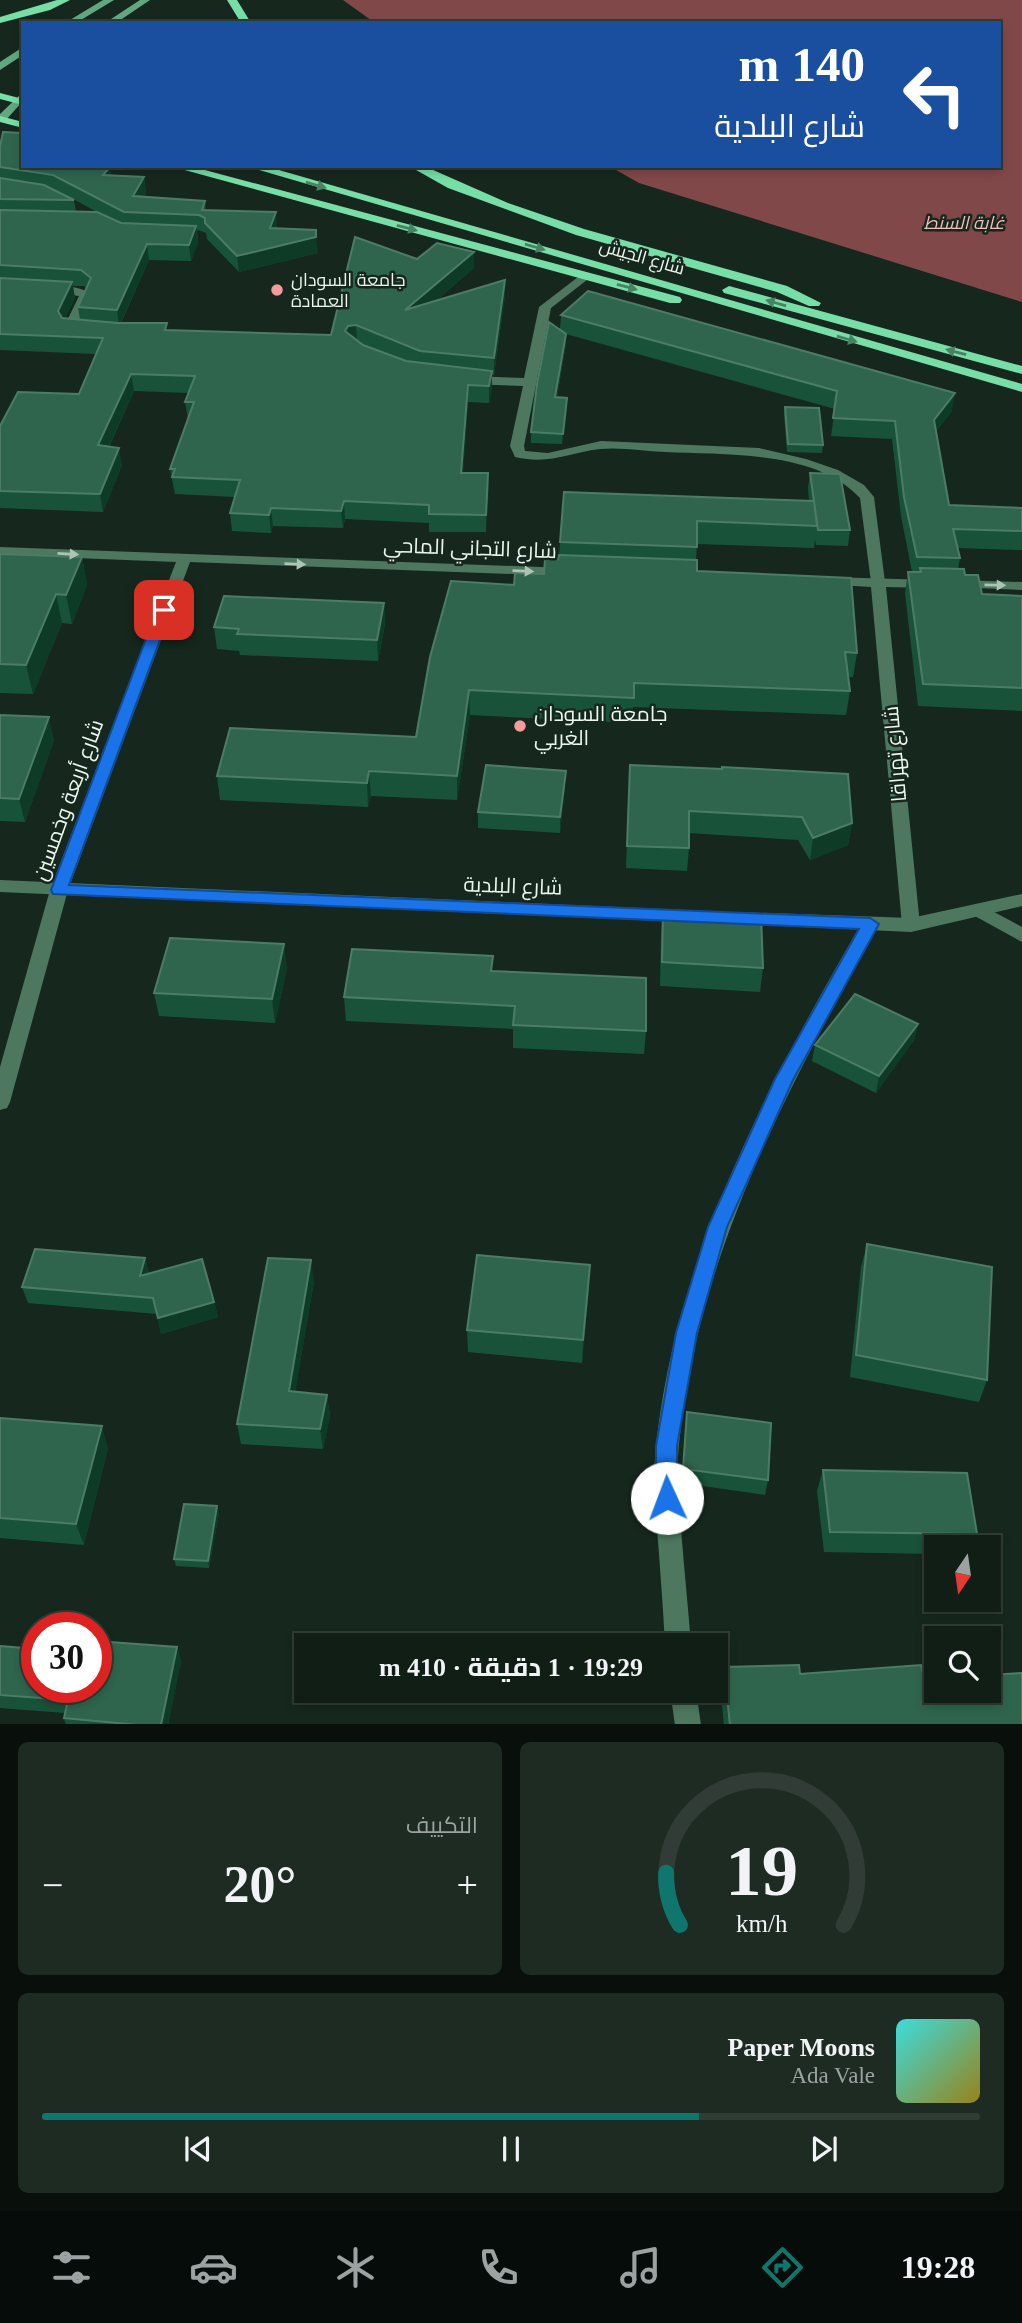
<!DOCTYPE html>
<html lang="ar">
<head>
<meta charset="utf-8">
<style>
  body { margin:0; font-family:"Times New Roman",Cairo,serif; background:#1e2b23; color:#f1f3f6; direction:rtl; height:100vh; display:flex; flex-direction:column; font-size:26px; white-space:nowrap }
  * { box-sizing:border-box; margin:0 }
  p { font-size:23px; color:#9ca2a1 }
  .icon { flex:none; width:38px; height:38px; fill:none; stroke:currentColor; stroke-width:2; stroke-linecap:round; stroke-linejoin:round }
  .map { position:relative; height:1724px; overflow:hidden; direction:ltr }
  .drawer { display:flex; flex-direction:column; gap:18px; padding:18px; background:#09100c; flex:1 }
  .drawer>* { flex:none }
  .hud { position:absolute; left:21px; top:21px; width:980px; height:147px; border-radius:0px; box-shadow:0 4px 10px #0003,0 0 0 2px #303c35; direction:rtl; background:#1a4fa0; color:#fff; overflow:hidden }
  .needle { width:46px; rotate:193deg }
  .controls { position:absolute; left:924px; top:1535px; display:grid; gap:14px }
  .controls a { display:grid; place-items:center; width:77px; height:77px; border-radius:0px; background:#101e16; box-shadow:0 4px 10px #0003,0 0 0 2px #303c35; font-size:35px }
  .speed { position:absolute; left:21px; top:1612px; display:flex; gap:14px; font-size:35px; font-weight:700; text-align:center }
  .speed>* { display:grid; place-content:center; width:91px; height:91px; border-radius:50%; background:#101e16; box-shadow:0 4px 10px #0003,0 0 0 2px #303c35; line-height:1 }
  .speed .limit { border:10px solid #d22; background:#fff; color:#111 }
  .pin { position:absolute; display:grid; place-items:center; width:60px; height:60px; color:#fff; margin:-30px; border-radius:14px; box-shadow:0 4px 10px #0006 }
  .me { position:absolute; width:77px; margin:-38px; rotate:358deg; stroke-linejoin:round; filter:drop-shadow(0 0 5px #0008) }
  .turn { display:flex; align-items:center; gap:24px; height:147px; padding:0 21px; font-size:32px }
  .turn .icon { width:91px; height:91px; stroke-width:2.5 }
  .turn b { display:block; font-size:49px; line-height:60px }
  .big { font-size:52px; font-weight:700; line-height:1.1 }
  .drawer .widget { flex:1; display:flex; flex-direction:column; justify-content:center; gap:10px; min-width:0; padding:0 24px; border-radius:10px; background:#1e2b23 }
  .drawer .dial { align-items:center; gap:0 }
  .dial svg { height:182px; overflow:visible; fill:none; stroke:#303c35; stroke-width:7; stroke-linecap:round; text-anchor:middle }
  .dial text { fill:#f1f3f6; stroke:none }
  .song { display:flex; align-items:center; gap:21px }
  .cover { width:84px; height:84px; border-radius:10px; background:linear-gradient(135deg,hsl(180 70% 55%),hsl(50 70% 35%)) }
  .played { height:7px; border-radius:4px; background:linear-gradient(90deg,#0f766e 70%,#303c35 70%) }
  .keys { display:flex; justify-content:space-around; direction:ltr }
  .heat { display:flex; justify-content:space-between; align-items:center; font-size:38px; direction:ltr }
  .drawer .tiles { flex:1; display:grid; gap:18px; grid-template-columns:1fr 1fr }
  .widget:last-child { grid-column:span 2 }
  .trip { position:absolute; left:294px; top:1633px; width:434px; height:70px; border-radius:0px; background:#101e16; box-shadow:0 4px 10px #0003,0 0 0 2px #303c35; font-weight:700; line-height:70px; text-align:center; direction:rtl }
  .dock { display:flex; height:112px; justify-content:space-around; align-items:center; background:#060c09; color:#9ca2a1 }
  .dock .icon { width:49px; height:49px }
  .dock .selected { color:#0f766e }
  .dock b { font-size:32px; color:#f1f3f6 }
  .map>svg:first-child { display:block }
  .forest { fill:#814849 }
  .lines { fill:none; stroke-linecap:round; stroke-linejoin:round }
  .service { fill:#4d785f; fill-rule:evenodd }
  .minor { fill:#4d785f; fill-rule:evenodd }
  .tertiary { fill:#4d785f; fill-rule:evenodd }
  .secondary { fill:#61a880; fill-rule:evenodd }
  .trunk { fill:#76dea6; fill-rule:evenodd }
  .wall { fill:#185339; fill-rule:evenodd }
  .shaded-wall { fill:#0e3b26 }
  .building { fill:#2f654c; stroke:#4c7c66; stroke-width:2 }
  .oneway { fill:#468362 }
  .oneway2 { fill:#acc4b5 }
  .route { fill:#1a73e8; stroke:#114b97; stroke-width:2 }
  .poi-dot { fill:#f59b9c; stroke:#16281e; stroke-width:2.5 }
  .labels { text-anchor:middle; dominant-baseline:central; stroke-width:5; stroke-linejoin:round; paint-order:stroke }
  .far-park-label { font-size:18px; font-style:italic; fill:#f4bcbc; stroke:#16281e }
  .far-street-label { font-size:18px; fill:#ebf6ef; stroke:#16281e }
  .far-poi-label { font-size:18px; fill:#ebf6ef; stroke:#16281e; text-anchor:start }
  .street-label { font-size:21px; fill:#ebf6ef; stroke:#16281e }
  .poi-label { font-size:21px; fill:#ebf6ef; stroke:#16281e; text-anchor:start }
</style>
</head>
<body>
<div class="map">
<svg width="1022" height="1725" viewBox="0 0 1022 1725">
  <rect width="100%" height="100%" fill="#16281e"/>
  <path class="forest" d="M343,0H1022V302L639,183L609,166H999V23H375Z"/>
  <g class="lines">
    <path class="service" d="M582,274L592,276L551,308L524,446L525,451L548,453L601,441L759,448L806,459L838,470L864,485L874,497L885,582L883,585H873L871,582L860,498C816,450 725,455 665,452C644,451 621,447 600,449C567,453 550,465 515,457L510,446L523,386L469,384L463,380L469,376L524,378L539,307Z
      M50,285C64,287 81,285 91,295L76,327L83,328V334L69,333L63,329L79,296L46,292V286Z"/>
    <path class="minor" d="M0,547L567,568L574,572L567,576L190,562L68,890L10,1102L7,1108L0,1110V1067L50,890L176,562L0,555Z
      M829,577L930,580L937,584L930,588L886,587L920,925L917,930H905L902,925L871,587L824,584L822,581L824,578Z
      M958,580L1022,582V590L953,587L951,584Z
      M979,904L1022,927V942L973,915L970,910L973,905Z
      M870,917L876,919L879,924C784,1094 688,1272 677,1471C676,1490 680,1510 681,1529C684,1568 688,1606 691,1645H665C663,1606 660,1567 657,1528C656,1509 652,1489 654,1470C668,1270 765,1090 864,919Z
      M670,1690H696L701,1725H675Z"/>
    <path class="tertiary" d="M0,880L686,910L692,911L695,916L692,921L686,922L0,892Z
      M1022,894V906L911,932L738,924L732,923L729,918L732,913L738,912L911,918Z"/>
    <path class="secondary" d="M103,0H114L76,23H65Z
      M140,0H150L116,23H105Z
      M23,47V55L0,70V62Z
      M23,92V101L5,121L0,122V114Z"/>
    <path class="trunk" d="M57,0H70L50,10L0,23V17Z
      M227,0H237L251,23H241Z
      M0,93L23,99V105L0,99Z
      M0,116L23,122V128L0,122Z
      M170,166H190L680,297L682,300L680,303H670Z
      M245,166H265L1022,384V392Z
      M409,166H424L508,203L584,229L787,286L821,303L819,306H809L777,292L576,235L448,188Z
      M729,286L1022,366V374L724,293L722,290Z"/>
  </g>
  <path class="wall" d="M0,146L23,166L112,176L144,177L146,193L144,197L205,201L206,210L277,229L318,253L239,272L207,239L206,233L201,231L197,230L198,242L191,261L149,260L121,323L168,330L331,335L417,259L474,268L436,301L505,296L494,375H492V388L489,403L468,402L463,473H488L486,532H429V523L345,519L343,528L273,526L271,533L232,531L230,513L235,497L175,494L170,469L188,419L185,402L189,393L134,391L109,447L122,465L103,512L0,508V426L79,394L96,354L0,350ZM74,200H75L97,212L76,211ZM73,286H84L86,288L78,307L80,320L65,318L75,298Z
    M561,315L952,411L936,431L949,505L1022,508V550L957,548L960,558L958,569L965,575L982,594L1022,596V711L918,706L905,593L908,572H912L901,516L892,439L831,436L835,409L566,334V344L557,397L567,398L562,444L531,443V432L560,329Z
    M785,407L823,445L822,453L787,452L784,415Z
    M810,473L850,530L848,546L816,545L815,539L814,548L697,544L696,560L697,571L857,653L853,677H848L850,691L846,715L633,707L632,723L470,715L457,800L371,796L368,807L220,800L217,776L416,737L514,585L544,574L558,559L559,555L560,542L809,501L808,488Z
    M0,554L82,557L87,585L72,624L62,623L33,694L0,693Z
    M384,603L385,624L378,661L240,655L239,651L217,649L214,627Z
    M0,715L54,740L25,822L0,821Z
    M630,765L852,823L848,845L810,860L798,840L689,833V848L687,871L626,868Z
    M565,787L560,833L478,828V812Z
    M663,910L763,968L760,992L660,986L661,934Z
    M287,968L275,1023L159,1016L154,993Z
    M493,972L646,1031L644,1054L513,1048V1029L346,1021L344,997Z
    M918,1024L914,1040L876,1093L812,1061L815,1045Z
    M867,1244L987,1380L979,1402L850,1377L861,1267Z
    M145,1258L149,1274L214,1302L218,1317L161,1334L157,1314L28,1303L22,1287Z
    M314,1281L295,1392L327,1395L330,1416L323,1449L241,1444L237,1424Z
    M589,1287L582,1363L468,1352L467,1330Z
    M687,1412L768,1480L765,1495L681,1483Z
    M0,1418L108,1448L84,1545L0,1538Z
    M823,1470L977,1534L972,1547H936V1554L824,1552L817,1491Z
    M219,1513L209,1568L176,1566L174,1559Z
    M0,1646L37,1687L177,1647L181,1661L168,1725H66L64,1718L65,1713L0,1708Z
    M724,1667L800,1674L924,1678L1022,1725H724L720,1687Z"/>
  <path class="shaded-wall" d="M110,167L113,182L103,175Z
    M144,177L146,193L136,212L133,196Z
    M276,212L277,228L272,244L270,228Z
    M196,226L198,242L191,261L189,245Z
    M316,237L318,253L239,272L237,256Z
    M147,244L149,260L119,326L117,310Z
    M474,252V268L406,327L405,310Z
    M505,280V296L494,375V358Z
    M72,282L75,298L61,328L58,311Z
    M356,325L357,342L345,331L348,326Z
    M566,334V344L555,408V397Z
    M492,371V388L489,403V386Z
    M131,374L134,391L101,463L98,445Z
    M468,385V402L462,490L461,473Z
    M955,393L952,411L930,438L934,420Z
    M567,398V408L562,444L563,434Z
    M119,448L122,465L103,512L100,494Z
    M488,473L489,490L486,532V515Z
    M344,501L345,519L343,528L341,511Z
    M271,508L273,526L271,533L269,515Z
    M82,557L87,585L72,624L66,595Z
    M56,594L62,623L33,694L26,665Z
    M384,603L385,624L378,661L377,640Z
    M469,690L470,715L457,800V776Z
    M49,717L54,740L25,822L19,799Z
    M369,771L371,796L368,807L367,783Z
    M566,771L565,787L560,833V817Z
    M852,823L848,845L810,860L813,838Z
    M284,944L287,968L275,1023L272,999Z
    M918,1024L914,1040L876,1093L879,1076Z
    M145,1258L149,1274L140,1276Z
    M311,1260L314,1281L292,1411L289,1391Z
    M590,1265L589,1287L582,1363L583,1340Z
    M214,1302L218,1317L161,1334L158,1318Z
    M327,1395L330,1416L323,1449L320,1429Z
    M102,1426L108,1448L84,1545L76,1524Z
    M217,1506L219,1513L209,1568L208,1561Z
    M177,1647L181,1661L168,1725H161Z"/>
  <path class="building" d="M3,132L23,133V166L110,167L103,175L144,177L133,196L205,201L202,210L276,212L270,228L316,230V237L237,256L205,223V218L199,215L124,212L53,175L0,167V146Z
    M0,178L44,185L74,200L0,199Z
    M0,210L97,212L121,223L196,226L189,245L147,244L117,310L78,307L91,278L81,270L0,265Z
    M355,237L417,259L437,243L474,252L405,310L505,280L494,358L420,351L356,325L348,326L345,331L363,345L406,361L492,371L489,386L468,385L461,473H488L486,515L429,514V505L344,501L341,511L271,508L269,515L230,513L240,480L172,477L175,469H170L194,402H185L195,376L131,374L98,445L119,448L100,494L0,491V426L18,392L79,394L103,338L0,334V278L72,282L58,311L62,318L118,323H167L165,330L331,335Z
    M588,291L955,393L934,420L949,505L1022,508V531L953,529L960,558L917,557L904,497L895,421L833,418L837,391L561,315Z
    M549,322L566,334L555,397L567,398L563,434L531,432L537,384Z
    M785,407L819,408L823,445L788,444Z
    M810,473L840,474L850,530H818Z
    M564,492L814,501L817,526L697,521V547L560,542Z
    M0,554L82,557L66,595L56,594L26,665L0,664Z
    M559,555L697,560V571L851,578L857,653L845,652L850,691L634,683V698L469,690L457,776L369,771L367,783L217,776L230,728L416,737L430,657L451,581L514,585L515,573L544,574L545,559H558Z
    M920,568L964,569L965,575H978L982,594L1022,596V688L923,684L908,572H921Z
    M224,596L384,603L377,640L237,634L239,629L214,627Z
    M0,715L49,717L19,799L0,798Z
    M486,765L566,771L560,817L478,812Z
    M630,765L722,769V767L848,774L852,823L813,838L802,817L689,811V848L627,846Z
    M663,910L761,915L763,968L662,962Z
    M170,938L284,944L272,999L154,993Z
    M352,949L493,956L491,971L646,978V1031L513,1025L515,1006L344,997Z
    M855,994L918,1024L879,1076L815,1045Z
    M867,1244L992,1267L987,1380L856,1355Z
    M35,1249L145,1258L140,1276L202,1259L214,1302L158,1318L153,1298L22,1287Z
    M477,1255L590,1265L583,1340L467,1330Z
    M268,1258L311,1260L289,1391L327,1395L320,1429L237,1424Z
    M687,1412L771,1423L768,1480L683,1469Z
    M0,1418L102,1426L76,1524L0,1518Z
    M823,1470L967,1473L977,1534L830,1532Z
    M184,1504L217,1506L208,1561L174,1559Z
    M96,1641L177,1647L161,1725H138L64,1718L68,1700L0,1695V1646L37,1649V1687H96Z
    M799,1665L800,1674L921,1665L924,1678L936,1677V1690H989V1675L1022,1673V1725H730L724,1667Z"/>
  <defs><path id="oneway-solid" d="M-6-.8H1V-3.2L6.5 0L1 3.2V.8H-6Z" transform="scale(1.75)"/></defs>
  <g class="oneway">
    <use href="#oneway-solid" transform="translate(316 185) rotate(16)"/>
    <use href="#oneway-solid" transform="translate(407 228) rotate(15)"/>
    <use href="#oneway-solid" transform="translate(535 247) rotate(16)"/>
    <use href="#oneway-solid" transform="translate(627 287) rotate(15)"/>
    <use href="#oneway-solid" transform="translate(776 303) rotate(-164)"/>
    <use href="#oneway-solid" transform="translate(847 339) rotate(16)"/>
    <use href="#oneway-solid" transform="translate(956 352) rotate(-165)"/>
  </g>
  <g class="oneway2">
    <use href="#oneway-solid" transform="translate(68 554) rotate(3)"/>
    <use href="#oneway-solid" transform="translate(295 564) rotate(2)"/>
    <use href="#oneway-solid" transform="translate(523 571) rotate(2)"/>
    <use href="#oneway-solid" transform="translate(995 585) rotate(1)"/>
  </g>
  <path class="route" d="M164,605L171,610L69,885L870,918L879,924L793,1080L727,1227L697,1333L677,1446V1498L674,1505L667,1508L659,1505L656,1498V1446L676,1333L708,1227L775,1079L859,929L53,894L51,890L157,610Z"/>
  <g class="poi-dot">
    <circle cx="277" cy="290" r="7"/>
    <circle cx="520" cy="726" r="7"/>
  </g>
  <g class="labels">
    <g class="far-park-label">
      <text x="964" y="223">غابة السنط</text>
    </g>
    <g class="far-street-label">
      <text transform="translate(642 257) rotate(16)">شارع الجيش</text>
    </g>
    <g class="far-poi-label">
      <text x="291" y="280">جامعة السودان<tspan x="291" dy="21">العمادة</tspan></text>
    </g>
    <g class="street-label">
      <text transform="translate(470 548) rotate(2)">شارع التجاني الماحي</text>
      <text transform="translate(895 754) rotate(-95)">شارع تهراقا</text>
      <text transform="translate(68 800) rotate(-70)">شارع أربعة وخمسين</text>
      <text transform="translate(513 886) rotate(2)">شارع البلدية</text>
    </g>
    <g class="poi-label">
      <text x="534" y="714">جامعة السودان<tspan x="534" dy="24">الغربي</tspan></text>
    </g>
  </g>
</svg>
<div class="controls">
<a><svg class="needle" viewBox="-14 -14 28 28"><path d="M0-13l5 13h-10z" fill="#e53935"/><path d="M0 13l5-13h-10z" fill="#9ca2a1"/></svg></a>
<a><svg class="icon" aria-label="search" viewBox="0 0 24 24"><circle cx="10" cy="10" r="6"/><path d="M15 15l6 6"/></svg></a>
</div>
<div class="speed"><div class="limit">30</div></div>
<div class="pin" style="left:164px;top:610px;background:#d93025"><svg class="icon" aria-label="arrive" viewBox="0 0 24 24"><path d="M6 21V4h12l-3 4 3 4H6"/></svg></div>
<svg class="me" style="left:667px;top:1498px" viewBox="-20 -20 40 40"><circle r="19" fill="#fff"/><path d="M0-13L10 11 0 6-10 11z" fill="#1a73e8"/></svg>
<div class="trip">19:29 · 1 دقيقة · 410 m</div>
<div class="hud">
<div class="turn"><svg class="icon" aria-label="left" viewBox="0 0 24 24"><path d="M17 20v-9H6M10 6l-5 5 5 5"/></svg><div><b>140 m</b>شارع البلدية</div></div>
</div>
</div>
<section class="drawer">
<div class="tiles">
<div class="widget dial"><svg viewBox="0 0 100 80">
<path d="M14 69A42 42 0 1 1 86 69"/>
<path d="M14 69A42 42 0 0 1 8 46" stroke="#0f766e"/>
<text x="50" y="56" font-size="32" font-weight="700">19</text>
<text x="50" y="72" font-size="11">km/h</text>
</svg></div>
<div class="widget"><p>التكييف</p>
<div class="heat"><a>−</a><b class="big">20°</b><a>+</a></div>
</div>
<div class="widget">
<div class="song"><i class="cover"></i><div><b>Paper Moons</b><p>Ada Vale</p></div></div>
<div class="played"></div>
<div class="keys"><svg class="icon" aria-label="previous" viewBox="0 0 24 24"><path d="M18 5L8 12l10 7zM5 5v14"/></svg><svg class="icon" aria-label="pause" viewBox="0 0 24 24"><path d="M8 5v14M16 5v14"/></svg><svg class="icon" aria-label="next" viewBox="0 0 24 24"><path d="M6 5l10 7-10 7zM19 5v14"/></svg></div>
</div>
</div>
</section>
<nav class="dock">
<b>19:28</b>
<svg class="icon selected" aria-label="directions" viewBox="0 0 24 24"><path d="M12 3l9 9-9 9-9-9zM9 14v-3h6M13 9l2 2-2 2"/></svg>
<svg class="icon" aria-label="music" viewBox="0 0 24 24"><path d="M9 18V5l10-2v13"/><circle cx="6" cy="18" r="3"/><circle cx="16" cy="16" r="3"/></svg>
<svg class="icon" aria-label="phone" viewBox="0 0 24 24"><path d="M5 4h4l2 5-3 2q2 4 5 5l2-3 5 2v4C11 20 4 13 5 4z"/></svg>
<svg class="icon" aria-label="climate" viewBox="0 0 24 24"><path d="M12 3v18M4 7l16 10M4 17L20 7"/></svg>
<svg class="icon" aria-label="car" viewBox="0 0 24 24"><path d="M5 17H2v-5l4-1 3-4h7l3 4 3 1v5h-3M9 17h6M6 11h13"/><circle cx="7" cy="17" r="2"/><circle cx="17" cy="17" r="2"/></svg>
<svg class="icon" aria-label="filters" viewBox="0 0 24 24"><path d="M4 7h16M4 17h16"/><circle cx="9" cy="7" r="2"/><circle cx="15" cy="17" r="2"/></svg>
</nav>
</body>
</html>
